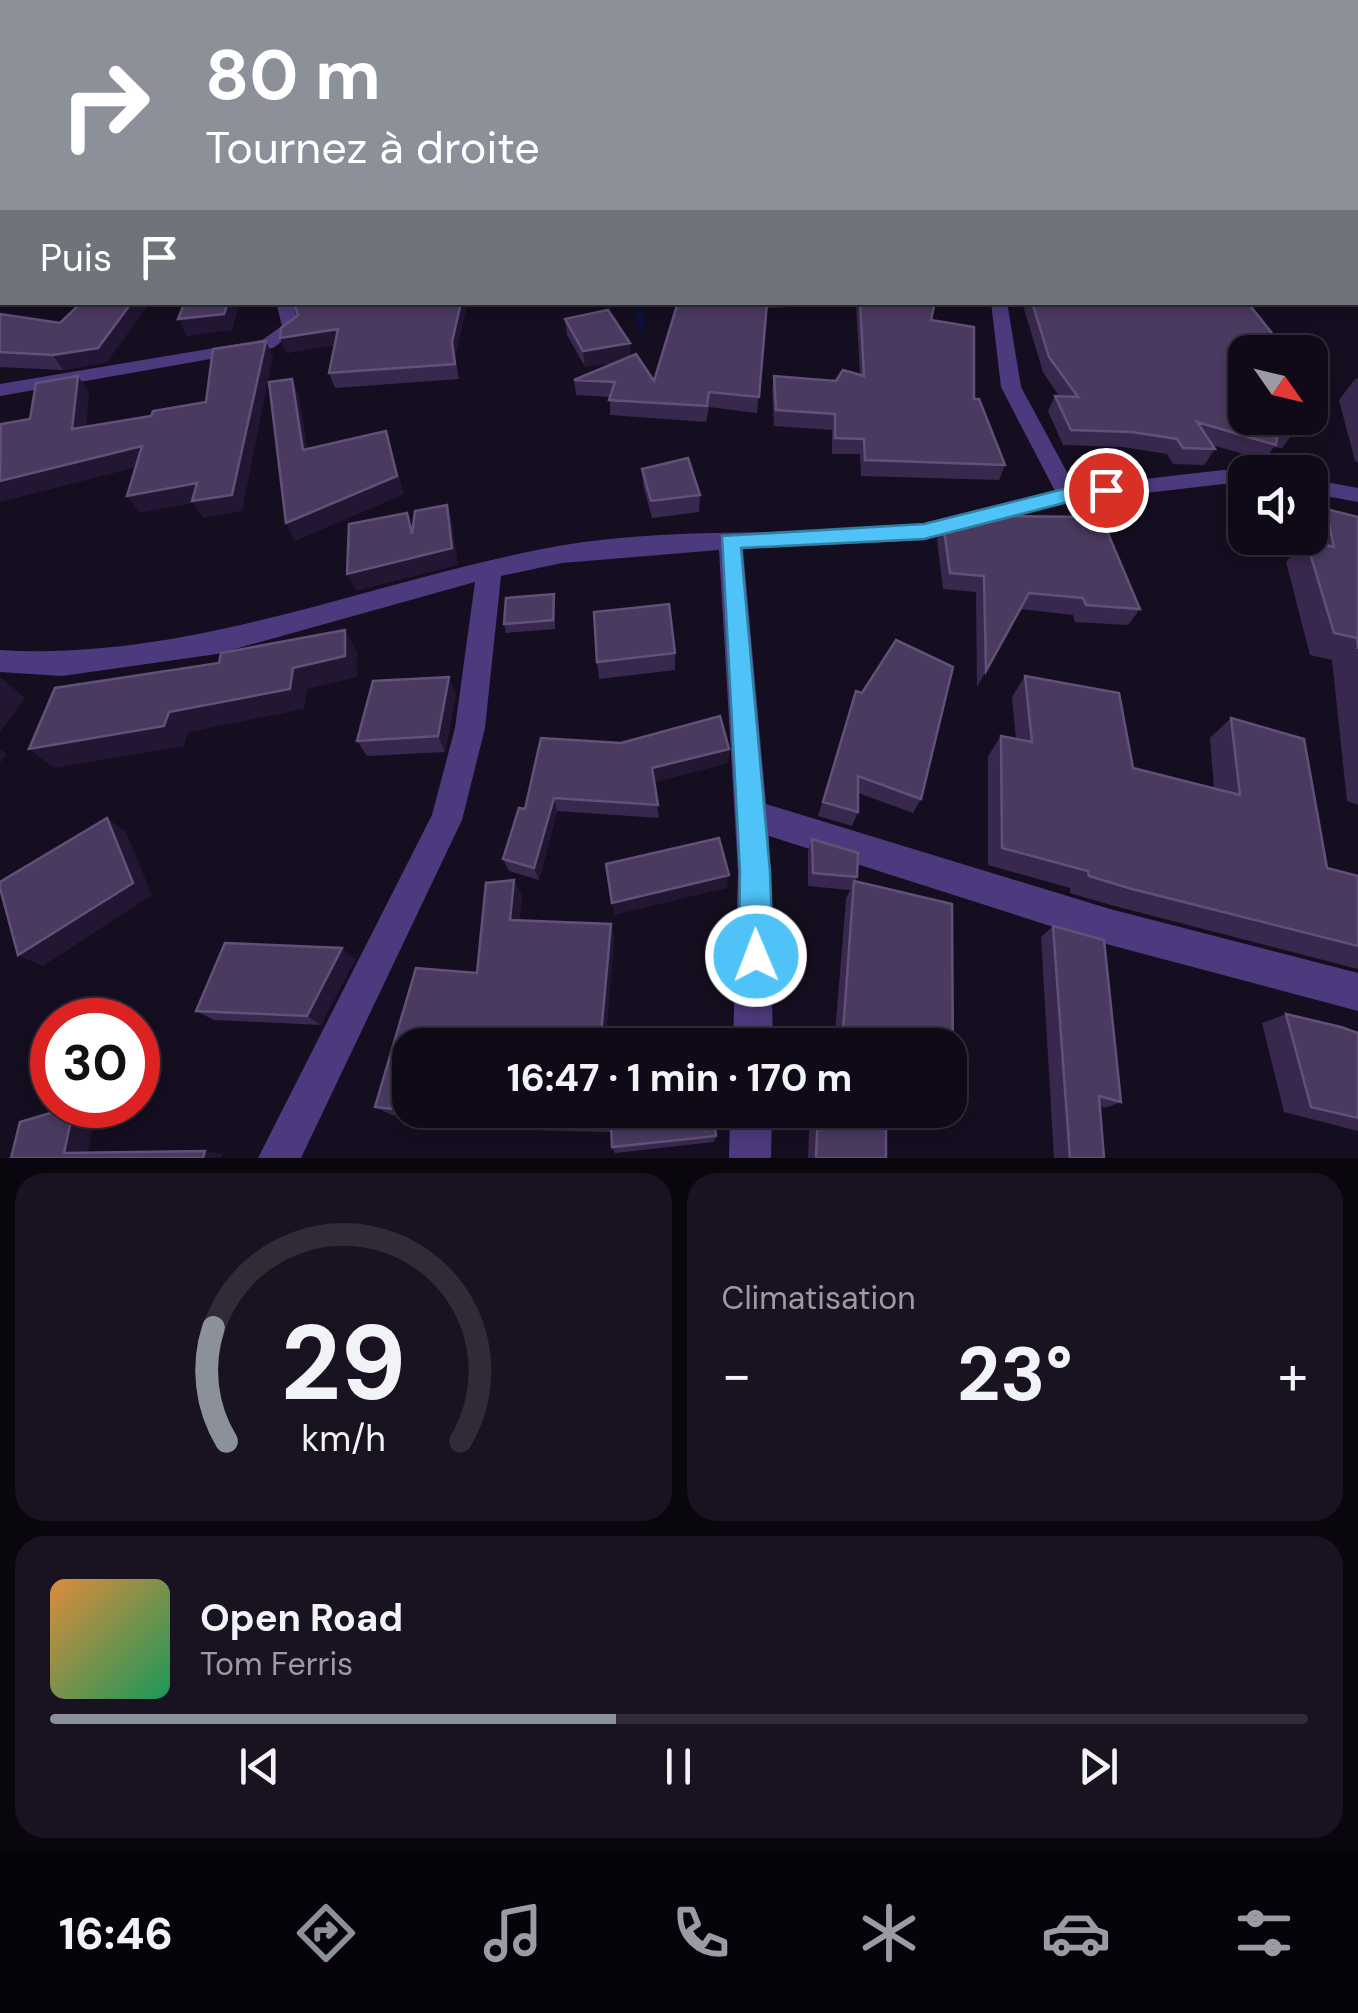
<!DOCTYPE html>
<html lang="fr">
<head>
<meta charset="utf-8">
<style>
  body { margin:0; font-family:"DM Sans",sans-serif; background:#191321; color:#f1f3f6; height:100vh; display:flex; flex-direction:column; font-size:38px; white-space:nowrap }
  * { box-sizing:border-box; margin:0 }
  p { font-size:32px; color:#9c9aa2 }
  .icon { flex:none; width:55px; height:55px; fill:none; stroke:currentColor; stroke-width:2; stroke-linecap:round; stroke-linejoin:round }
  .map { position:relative; height:1158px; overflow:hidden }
  .panel { display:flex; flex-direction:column; gap:15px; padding:15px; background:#09060d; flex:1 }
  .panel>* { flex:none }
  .banner { position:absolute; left:0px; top:0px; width:1360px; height:305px; box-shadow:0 5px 15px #0003,0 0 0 2px #302b37; background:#8c9099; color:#fff; overflow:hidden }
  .needle { width:65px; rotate:124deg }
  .buttons { position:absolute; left:1228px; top:335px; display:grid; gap:20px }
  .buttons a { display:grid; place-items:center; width:100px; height:100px; border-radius:20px; background:#100a18; box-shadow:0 5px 15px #0003,0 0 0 2px #302b37; font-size:50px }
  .speed { position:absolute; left:30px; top:998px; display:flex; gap:20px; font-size:50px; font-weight:700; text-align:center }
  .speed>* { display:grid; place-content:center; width:130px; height:130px; border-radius:50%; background:#100a18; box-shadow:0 5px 15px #0003,0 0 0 2px #302b37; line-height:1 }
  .speed .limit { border:15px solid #d22; background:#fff; color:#111 }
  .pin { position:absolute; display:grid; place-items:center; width:85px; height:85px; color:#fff; margin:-42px; border:5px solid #fff; border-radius:50%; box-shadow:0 2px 10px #0007 }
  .me { position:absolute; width:110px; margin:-55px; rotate:359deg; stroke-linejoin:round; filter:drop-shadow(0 0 8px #0008) }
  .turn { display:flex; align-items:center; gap:35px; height:210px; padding:0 40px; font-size:45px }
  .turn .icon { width:130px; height:130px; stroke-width:2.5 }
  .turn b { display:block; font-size:70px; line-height:85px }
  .then { display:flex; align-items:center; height:95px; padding:0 40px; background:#0003; gap:20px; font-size:38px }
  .big { font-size:75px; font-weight:700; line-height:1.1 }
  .panel .card { flex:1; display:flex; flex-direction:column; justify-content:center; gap:15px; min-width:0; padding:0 35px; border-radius:30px; background:#191321 }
  .panel .dial { align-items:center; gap:0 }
  .dial svg { height:260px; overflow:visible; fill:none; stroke:#302b37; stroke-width:7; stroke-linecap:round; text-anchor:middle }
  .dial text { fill:#f1f3f6; stroke:none }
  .song { display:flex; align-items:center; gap:30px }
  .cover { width:120px; height:120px; border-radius:15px; background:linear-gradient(135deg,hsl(30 70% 55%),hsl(150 70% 35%)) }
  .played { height:10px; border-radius:5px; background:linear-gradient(90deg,#8c9099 45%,#302b37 45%) }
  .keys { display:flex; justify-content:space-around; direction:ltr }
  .heat { display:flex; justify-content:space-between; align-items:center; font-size:55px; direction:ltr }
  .panel .tiles { flex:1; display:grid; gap:15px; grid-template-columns:1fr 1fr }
  .card:last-child { grid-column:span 2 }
  .trip { position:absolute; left:392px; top:1028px; width:575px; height:100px; border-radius:30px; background:#100a18; box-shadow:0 5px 15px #0003,0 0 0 2px #302b37; font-weight:700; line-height:100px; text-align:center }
  .tab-bar { display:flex; height:160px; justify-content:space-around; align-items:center; background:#06040a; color:#9c9aa2 }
  .tab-bar .icon { width:70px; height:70px }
  .tab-bar .active { color:#8c9099 }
  .tab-bar b { font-size:45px; color:#f1f3f6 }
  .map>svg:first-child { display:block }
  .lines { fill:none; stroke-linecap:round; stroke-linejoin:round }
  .stream { stroke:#0b113c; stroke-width:6 }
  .minor { fill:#4d3a7e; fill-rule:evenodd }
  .wall { fill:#38284d }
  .shaded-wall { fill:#221633 }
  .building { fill:#4a3a60; stroke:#615179; stroke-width:2.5 }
  .route { fill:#4fc3f7; stroke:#337fa1; stroke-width:2.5 }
</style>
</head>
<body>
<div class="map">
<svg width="1358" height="1158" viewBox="0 0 1358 1158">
  <rect width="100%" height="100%" fill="#150e20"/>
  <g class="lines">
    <path class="stream" d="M639,302L641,329"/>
    <path class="minor" d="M276,302H292L300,328L273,348L0,396V384L262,340L282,326Z
      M991,302H1007L1021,387L1075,487L1223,470L1251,472H1245V485L1223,484L1068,502L924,540L743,549L766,804L1110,909L1358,973V1011L1110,945L769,836L773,1045H733L738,872L719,550L562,563L501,576L485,728L462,820L301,1158H258L432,815L455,728L475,582L217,654L62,676L0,672V650C192,662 371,580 558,546C678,525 801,538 922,524C966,519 1012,502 1055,491L1001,387Z
      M1310,479L1358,488V502L1310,493Z
      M730,1110H772L771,1158H729Z"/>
  </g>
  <path class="wall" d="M293,302H465L466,308L455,356L459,379L335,388L329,373L335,345L286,353L298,315Z
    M678,302H935L931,320L974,399L1005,465L999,480L861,476L860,454H832V430L774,426L772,391L774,376L836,381L860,374L856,304L767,308L757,413L709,407L706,422L610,415V397L576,395L574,380L616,362L585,367L567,335L565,319L630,357L654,381Z
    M1022,302L1248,303L1245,352L1294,432L1282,448L1274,447L1264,460L1212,445L1215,449L1204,465L1173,464L1167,454L1123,447L1063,445L1048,411L1055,396H1059L1043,372Z
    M0,314L107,362L63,370L0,367Z
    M1356,378L1358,379V462L1355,461L1339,400Z
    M642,469L700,495L699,512L652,518L643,485Z
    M1326,509L1358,517V805L1347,801L1332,660L1310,655L1286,562L1306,540H1308V538H1310V528Z
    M997,516L1140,609L1128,625L1075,622L1073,615L1020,609L977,687L976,592L943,589L937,540L943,523Z
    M554,594L555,603V629L506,633L504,624Z
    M675,653V670L599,679L597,662Z
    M1025,676L1133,768L1214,788L1210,738L1231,718L1327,868L1358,876V969L1111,905L1070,893V888L988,865V756L1001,736L1016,739L1012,697Z
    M856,691L921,799L913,813L858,793V812L852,826L818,816Z
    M456,694L445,752L367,756L357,741Z
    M541,738L729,749L728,763L654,782L659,818L557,811L539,880L509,871L503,859L525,809Z
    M812,839L858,853L857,877L855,882L952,904L953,1081L950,1083V1045H834L846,899L850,890L808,886V852Z
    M514,880L522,897L519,921L611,924L614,939L605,1045H410V1110H713L716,1136L714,1142L615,1153L612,1147L611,1132L526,1130L392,1115L375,1107L416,968L477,973L486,883Z
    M1053,926L1121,1102L1105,1108L1100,1106L1104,1158H1054L1041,937Z
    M355,959L321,1025L214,1020L196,1011Z
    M1286,1014L1358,1033V1131L1284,1112L1262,1023Z
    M810,1110H886V1158H808Z"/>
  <path class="shaded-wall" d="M0,201H2V215L0,216Z
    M2,266V287L0,288V267Z
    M132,302L150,303L107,362L63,370L53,355Z
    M228,302H240L232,330L187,336L178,319Z
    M461,302H465L466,308L455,356L459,379L452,342Z
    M338,329L344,344L286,353L280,338Z
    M266,341L273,357L242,511L203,518L193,503L139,513L127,496Z
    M630,343L631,360L585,367L583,351Z
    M78,376L89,392L85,446L72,429Z
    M292,379L299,396L311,468L303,450Z
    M386,431L404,494L295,541L286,523Z
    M142,446L153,463L0,502V481Z
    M447,505L452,522L458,565L356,591L347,574L452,548Z
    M345,630L357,652V677L307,689L304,709L188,732L184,746L54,768L29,749L169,712L293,668Z
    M0,677L25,698L0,732Z
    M449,677L456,694L445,752L438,736Z
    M0,749L7,754L0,763Z
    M729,749L728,763L653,782L652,768Z
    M554,798L557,811L539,880L534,868Z
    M107,818L126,832L152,895L43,966L18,955Z
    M729,875L727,888L614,915L612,903Z
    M514,880L522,897L518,936L510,920Z
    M611,924L614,939L605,1045H600Z
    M342,948L355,959L321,1025L307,1016Z
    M74,1106L96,1111L87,1156L64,1153Z
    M205,1151L223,1154L222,1158H203Z"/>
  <path class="building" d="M0,122H2V201H0Z
    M82,302H132L98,348L53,355L0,352V314L60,323Z
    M185,302H228L224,314L178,319Z
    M293,302H461L452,342L455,364L329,373L338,329L280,338L281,328L298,315Z
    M678,302H767L759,397L709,392L707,406L609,400L615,382L574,380L636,354L654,381Z
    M860,302H935L931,320L974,327V399H979L1005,465L865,460L864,439L835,438V414L776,410L774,376L836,381L843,370L864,376Z
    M1032,302L1248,303L1287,352H1245V418H1286L1294,432L1278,430L1276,445L1197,422L1215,449L1183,448L1177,439L1132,432L1071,430L1055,396L1078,397L1049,357Z
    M608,310L630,343L583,351L565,319Z
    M266,341L232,495L192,501L197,483L127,496L142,446L0,481L1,424L30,419L36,383L78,376L72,429L151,416L153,411L206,402L213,349Z
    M292,379L303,450L386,431L397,476L286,523L269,382Z
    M688,458L700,495L651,501L642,469Z
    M447,505L452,548L347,574L349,524L407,513L412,534L415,511Z
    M1326,509L1358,517V649L1357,638L1334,633L1306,540L1334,547Z
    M992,511L997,516L1101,517L1140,609L1086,605L1083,598L1029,593L986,671L984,576L950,573L943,523Z
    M554,594L553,620L504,624L506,598Z
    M669,604L675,653L597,662L594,612Z
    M345,630V656L293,668L290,689L169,712L164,726L29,749L55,688L219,663L221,653Z
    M896,640L953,667L921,799L858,776V812L823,802L856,691L862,693Z
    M1025,676L1119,693L1133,768L1240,795L1231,718L1304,739L1327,868L1358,876V946L1132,889L1089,876L1088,871L1002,848L1001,736L1032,742Z
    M449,677L438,736L357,741L373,681Z
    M720,716L729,749L652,768L658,805L554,798L534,868L503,859L519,808L525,809L541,738L621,743Z
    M107,818L133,883L18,955L0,888V882Z
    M719,838L729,875L612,903L606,864Z
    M812,839L858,853L857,877L813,873Z
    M514,880L510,920L611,924L600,1045H410V1110H713L716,1136L612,1147L611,1125L517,1123L375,1107L416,968L477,973L486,883Z
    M854,881L952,904L953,1081L950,1080V1045H842Z
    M1053,926L1104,940L1121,1102L1099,1096L1104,1158H1070Z
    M225,943L342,948L307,1016L196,1011Z
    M1286,1014L1341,1027L1358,1033V1118L1311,1107Z
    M705,1035L706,1045H618Z
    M74,1106L64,1153L205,1151L203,1158H11L20,1122Z
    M818,1110H886V1158H816Z"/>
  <linearGradient id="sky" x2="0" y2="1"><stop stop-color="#0c0812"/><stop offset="0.43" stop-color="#35364e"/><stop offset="1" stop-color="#35364e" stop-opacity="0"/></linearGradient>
  <rect width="1358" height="284" fill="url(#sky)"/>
  <path class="route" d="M1106,484L1117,490L1114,495L1068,502L924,539L741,548L770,872L773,956L768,968L756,973L744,968L739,956L740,872L722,536L924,524L1068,488Z"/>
</svg>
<div class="buttons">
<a><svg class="needle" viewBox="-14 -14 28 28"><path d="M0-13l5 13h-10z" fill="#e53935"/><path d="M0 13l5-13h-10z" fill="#9c9aa2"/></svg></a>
<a><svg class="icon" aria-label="sound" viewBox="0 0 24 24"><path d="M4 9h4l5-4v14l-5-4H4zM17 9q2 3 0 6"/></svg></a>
</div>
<div class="speed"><div class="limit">30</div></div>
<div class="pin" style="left:1106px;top:490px;background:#d93025"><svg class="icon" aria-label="arrive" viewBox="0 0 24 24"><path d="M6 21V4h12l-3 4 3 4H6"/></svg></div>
<svg class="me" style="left:756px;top:956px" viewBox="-20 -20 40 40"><circle r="17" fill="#4fc3f7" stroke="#fff" stroke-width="3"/><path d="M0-11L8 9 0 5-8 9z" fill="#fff"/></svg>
<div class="trip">16:47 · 1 min · 170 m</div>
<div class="banner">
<div class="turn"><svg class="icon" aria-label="right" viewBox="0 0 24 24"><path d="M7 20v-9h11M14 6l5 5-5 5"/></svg><div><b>80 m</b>Tournez à droite</div></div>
<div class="then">Puis<svg class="icon" aria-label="arrive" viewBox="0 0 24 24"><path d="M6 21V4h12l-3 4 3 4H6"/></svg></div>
</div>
</div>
<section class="panel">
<div class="tiles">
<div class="card dial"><svg viewBox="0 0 100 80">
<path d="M14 69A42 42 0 1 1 86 69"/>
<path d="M14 69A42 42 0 0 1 10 34" stroke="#8c9099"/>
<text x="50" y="56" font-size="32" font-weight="700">29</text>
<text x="50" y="72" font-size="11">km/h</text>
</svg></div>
<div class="card"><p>Climatisation</p>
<div class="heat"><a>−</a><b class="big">23°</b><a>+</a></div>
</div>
<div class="card">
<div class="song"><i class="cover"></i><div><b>Open Road</b><p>Tom Ferris</p></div></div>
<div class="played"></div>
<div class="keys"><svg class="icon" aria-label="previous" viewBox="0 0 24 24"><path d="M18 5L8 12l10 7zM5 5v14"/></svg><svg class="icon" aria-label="pause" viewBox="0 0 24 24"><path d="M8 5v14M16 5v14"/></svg><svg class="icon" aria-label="next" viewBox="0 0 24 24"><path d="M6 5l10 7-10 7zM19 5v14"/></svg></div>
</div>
</div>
</section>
<nav class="tab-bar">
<b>16:46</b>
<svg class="icon active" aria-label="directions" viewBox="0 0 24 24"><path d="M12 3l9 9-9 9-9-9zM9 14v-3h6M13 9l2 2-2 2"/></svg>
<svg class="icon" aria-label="music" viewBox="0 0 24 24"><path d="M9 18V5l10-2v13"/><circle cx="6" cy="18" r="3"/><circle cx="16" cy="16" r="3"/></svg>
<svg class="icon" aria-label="phone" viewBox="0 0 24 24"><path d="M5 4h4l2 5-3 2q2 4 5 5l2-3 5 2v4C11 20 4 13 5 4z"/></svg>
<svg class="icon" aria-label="climate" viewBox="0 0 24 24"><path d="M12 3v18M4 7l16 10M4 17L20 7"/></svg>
<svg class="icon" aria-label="car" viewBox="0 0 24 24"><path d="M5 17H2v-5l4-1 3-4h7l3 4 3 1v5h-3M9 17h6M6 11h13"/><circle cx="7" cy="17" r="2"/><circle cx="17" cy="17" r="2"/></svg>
<svg class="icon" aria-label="filters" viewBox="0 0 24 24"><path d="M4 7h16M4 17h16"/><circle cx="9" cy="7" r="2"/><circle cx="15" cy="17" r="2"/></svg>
</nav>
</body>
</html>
